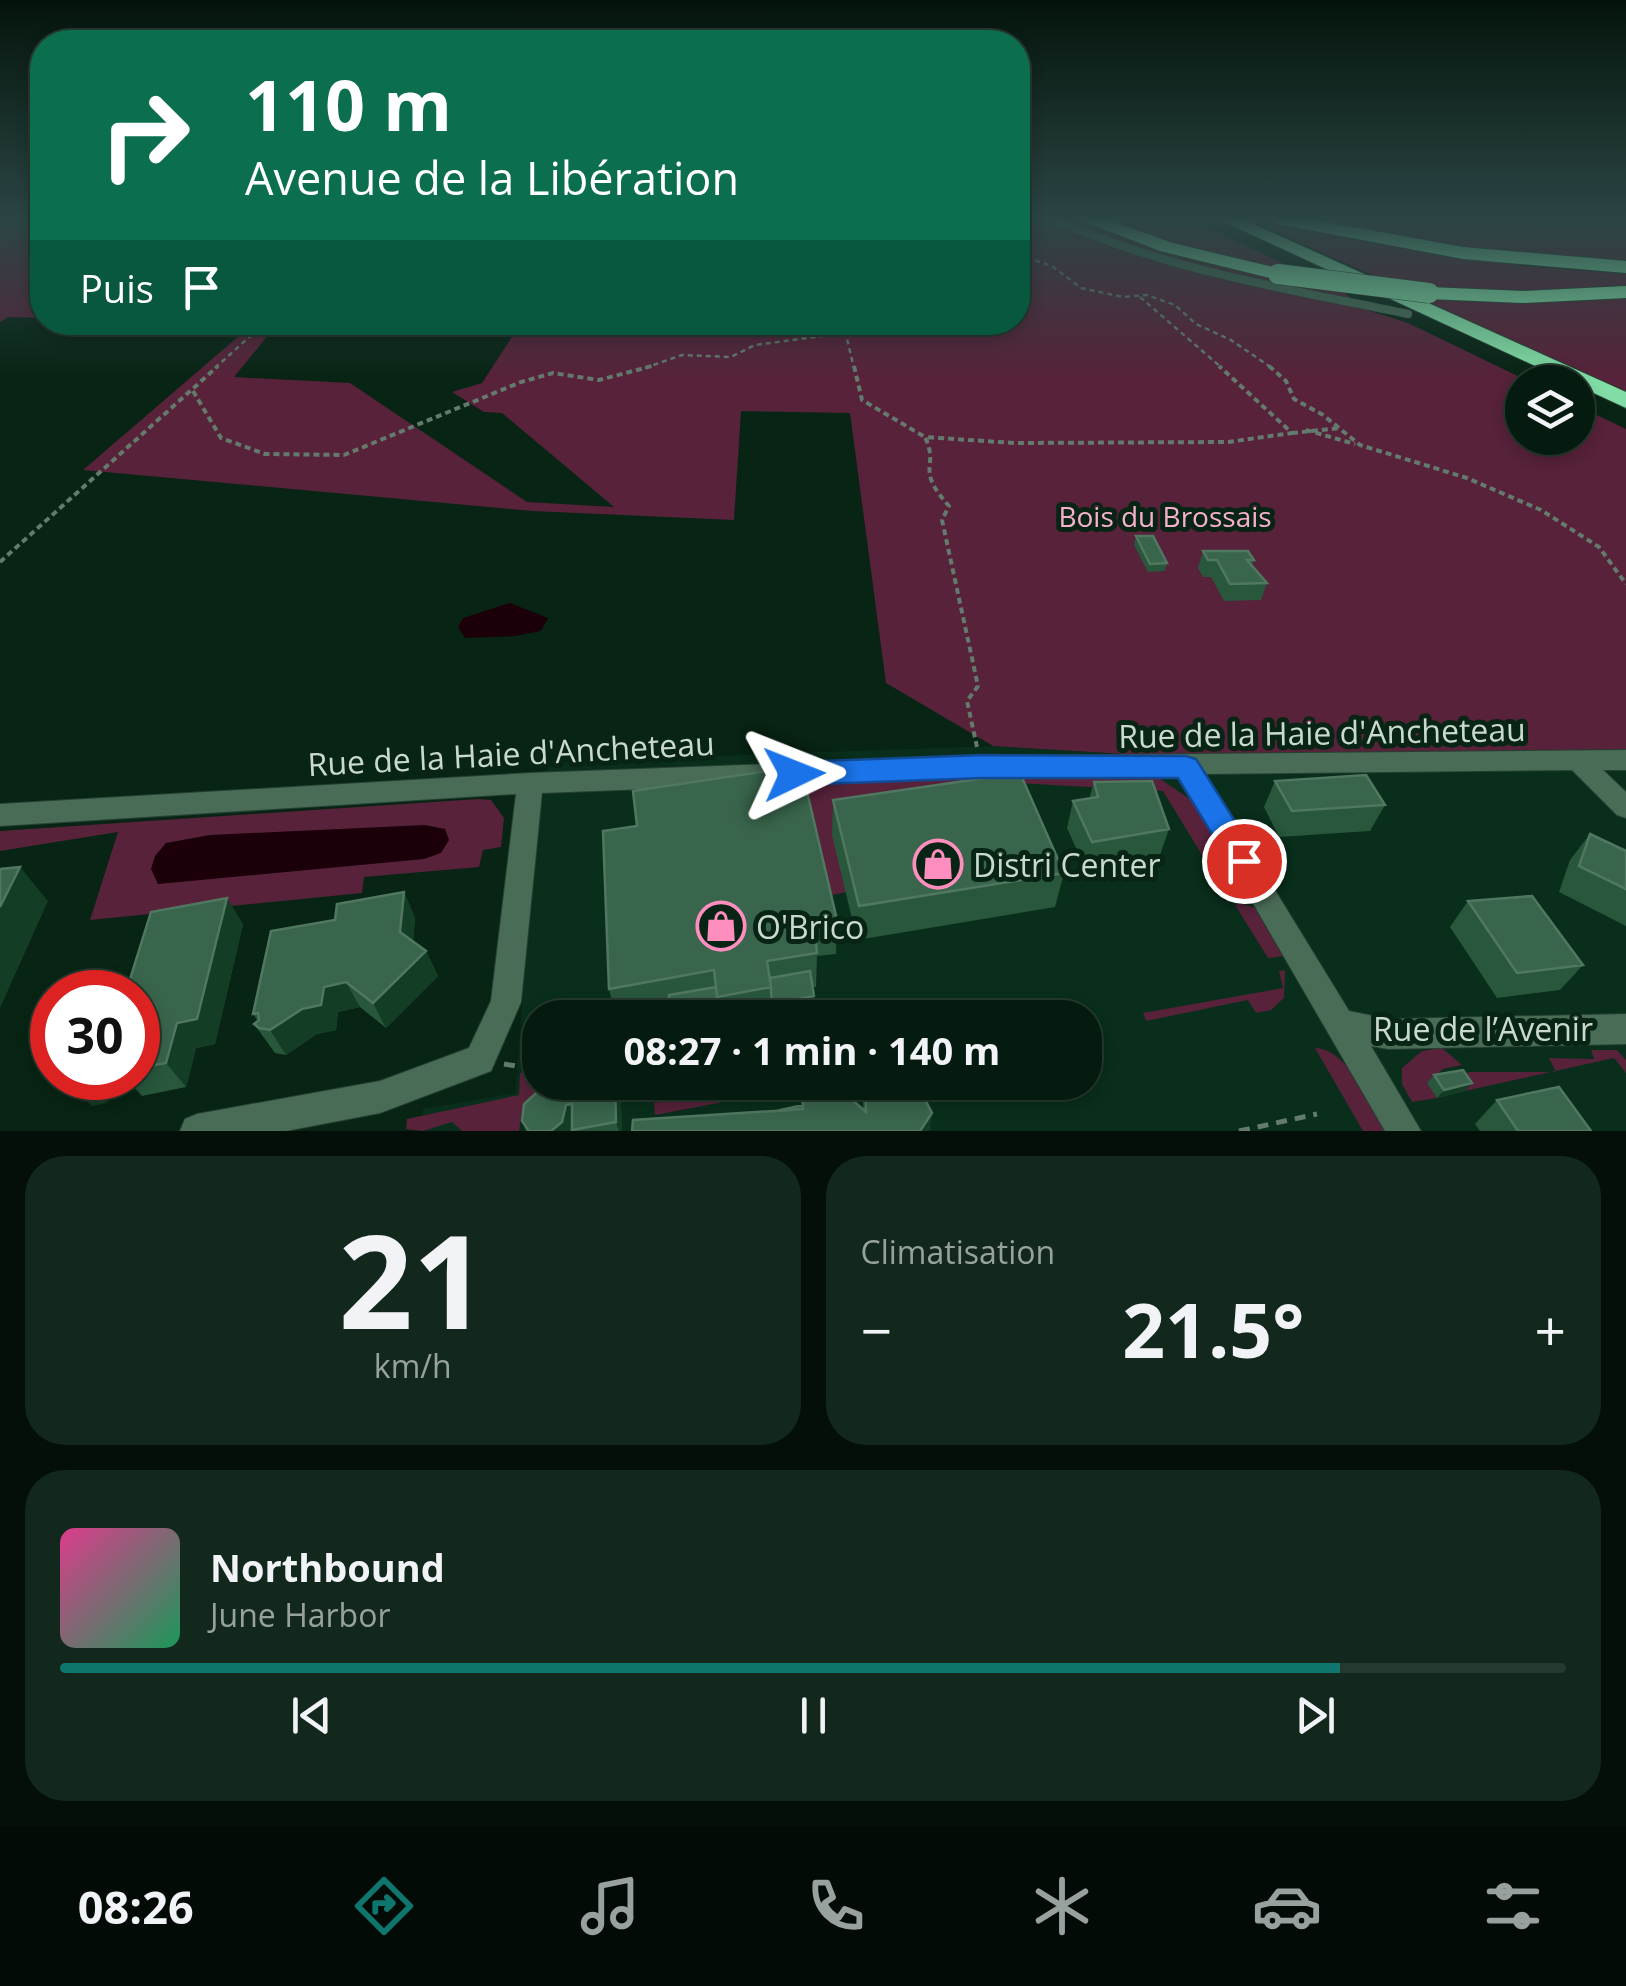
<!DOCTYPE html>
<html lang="fr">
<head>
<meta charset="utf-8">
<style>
  body { margin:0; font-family:"Open Sans",sans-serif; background:#13281d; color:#f1f3f6; height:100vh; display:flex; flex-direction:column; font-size:38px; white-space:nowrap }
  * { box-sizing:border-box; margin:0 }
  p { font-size:32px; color:#97a19e }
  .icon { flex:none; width:55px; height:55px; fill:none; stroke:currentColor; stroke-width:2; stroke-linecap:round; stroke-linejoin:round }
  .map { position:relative; height:1131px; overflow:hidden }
  .details { display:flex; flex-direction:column; gap:25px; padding:25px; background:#030f08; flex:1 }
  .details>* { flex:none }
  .guide { position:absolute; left:30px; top:30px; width:1000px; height:305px; border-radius:40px; box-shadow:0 5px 15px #0003,0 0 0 2px #26392f; background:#0b6e4f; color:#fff; overflow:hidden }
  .buttons { position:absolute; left:1505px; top:365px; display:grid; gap:20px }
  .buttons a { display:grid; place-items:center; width:90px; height:90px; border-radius:50%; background:#051b0f; box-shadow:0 5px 15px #0003,0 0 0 2px #26392f; font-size:50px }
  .speed { position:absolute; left:30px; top:970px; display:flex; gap:20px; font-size:50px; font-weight:700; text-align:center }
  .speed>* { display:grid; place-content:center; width:130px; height:130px; border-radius:50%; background:#051b0f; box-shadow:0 5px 15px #0003,0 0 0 2px #26392f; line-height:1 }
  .speed .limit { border:15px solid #d22; background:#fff; color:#111 }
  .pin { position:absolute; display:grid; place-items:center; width:85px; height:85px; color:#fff; margin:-42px; border:5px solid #fff; border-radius:50%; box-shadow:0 2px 10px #0007 }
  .me { position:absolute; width:110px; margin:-55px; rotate:88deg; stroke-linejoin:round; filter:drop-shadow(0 0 8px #0008) }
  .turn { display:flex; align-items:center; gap:35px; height:210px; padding:0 50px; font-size:45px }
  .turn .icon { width:130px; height:130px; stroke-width:2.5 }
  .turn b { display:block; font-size:70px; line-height:85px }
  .then { display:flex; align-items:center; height:95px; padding:0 50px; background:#0003; gap:20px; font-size:38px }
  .big { font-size:75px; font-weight:700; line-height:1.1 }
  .details .card { flex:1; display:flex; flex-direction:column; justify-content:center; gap:15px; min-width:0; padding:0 35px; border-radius:40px; background:#13281d }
  .details .dial { align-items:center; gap:0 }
  .dial b { font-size:130px; line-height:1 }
  .song { display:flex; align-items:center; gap:30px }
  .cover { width:120px; height:120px; border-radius:15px; background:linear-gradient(135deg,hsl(330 70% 55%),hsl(150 70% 35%)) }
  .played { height:10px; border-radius:5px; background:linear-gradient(90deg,#0f766e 85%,#26392f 85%) }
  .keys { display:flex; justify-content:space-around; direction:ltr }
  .heat { display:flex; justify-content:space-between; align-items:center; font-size:55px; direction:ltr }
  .details .tiles { flex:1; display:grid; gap:25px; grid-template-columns:1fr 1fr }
  .card:last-child { grid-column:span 2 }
  .trip { position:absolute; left:522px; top:1000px; width:580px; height:100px; border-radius:40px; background:#051b0f; box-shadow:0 5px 15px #0003,0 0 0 2px #26392f; font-weight:700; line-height:100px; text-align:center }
  .tab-bar { display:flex; height:160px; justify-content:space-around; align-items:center; background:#020b06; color:#97a19e }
  .tab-bar .icon { width:70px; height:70px }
  .tab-bar .active { color:#0f766e }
  .tab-bar b { font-size:45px; color:#f1f3f6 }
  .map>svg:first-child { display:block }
  .built { fill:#092e1b; fill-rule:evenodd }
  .green { fill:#57223a }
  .water { fill:#1b000a }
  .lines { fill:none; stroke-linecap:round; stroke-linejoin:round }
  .lane-casing { stroke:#264132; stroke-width:9 }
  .street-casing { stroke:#264132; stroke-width:2 }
  .highway-casing { stroke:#264132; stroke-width:2 }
  .path-far2 { stroke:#637a6c; stroke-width:2.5; stroke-dasharray:5 4; stroke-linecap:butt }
  .path-far1 { stroke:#637a6c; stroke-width:4; stroke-dasharray:6 4; stroke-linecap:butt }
  .path { stroke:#637a6c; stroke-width:5; stroke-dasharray:11 8; stroke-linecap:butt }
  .lane { stroke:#496c56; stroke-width:8 }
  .street { fill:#496c56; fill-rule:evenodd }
  .highway { fill:#81dda5; fill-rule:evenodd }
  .highway-bridge-casing { stroke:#264132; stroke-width:21; stroke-linecap:butt }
  .highway-bridge { stroke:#81dda5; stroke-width:20 }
  .wall { fill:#28573c }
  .shaded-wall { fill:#143d25 }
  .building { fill:#39654c; stroke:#507760; stroke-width:2.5 }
  .route { fill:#1a73e8; stroke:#114b97; stroke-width:2.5 }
  .labels { text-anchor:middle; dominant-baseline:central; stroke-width:10; stroke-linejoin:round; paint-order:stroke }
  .park-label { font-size:28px; fill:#f8b1cd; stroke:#072414 }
  .near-street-label { font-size:32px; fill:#c9d9ce; stroke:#072414 }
  .near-poi-label { font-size:32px; fill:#c9d9ce; stroke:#072414; text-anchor:start }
</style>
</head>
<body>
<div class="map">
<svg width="1626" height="1131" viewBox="0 0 1626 1131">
  <rect width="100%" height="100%" fill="#072414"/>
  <path class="built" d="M993,746L1192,758L1626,749V1131H421L423,1109L515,1093L535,846L549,762ZM540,1018H1085V1082H540Z"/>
  <path class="green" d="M0,219H42V318L8,317L0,322Z
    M1018,219H1075L1157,251L1300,286L1340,290L1370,311L1408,323L1530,382H1522V438H1578V406L1626,429V749L1192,758L993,746L886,683L850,413L741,411L734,520L532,511L83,470L254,323H278L234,377L350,383L527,502L614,507L502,413L484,412L452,392L482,383L521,323L1018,322Z
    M1099,219H1190L1303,273L1225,258Z
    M1247,219H1626V262L1532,257L1416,243L1377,244L1523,266L1626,274V398L1419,300L1392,284Z
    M1149,771L1191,800L1232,868L1231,876L1219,883L1163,791L1014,783L846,892L823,897L800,783Z
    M478,799L491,800L504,818L501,847L483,850L479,867L364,877L362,893L90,920L118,832L0,851V831Z
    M1241,903L1256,908L1286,956L1268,958L1235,905Z
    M1285,970L1284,998L1271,1010L1256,1013L1248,1000L1146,1021L1143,1013L1283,988L1279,971Z
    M1315,1048C1347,1048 1374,1107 1388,1131H1363Z
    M1442,1048L1462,1065L1443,1069L1428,1083L1437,1098L1412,1102L1402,1084V1068L1422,1051Z
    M1591,1050H1617L1626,1060V1073L1614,1058L1465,1091L1456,1078L1469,1072H1556L1549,1058L1594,1059Z
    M540,1072V1082L546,1083L545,1110L522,1112L519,1131H462L452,1122L423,1131L406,1129L407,1119L519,1095L520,1073Z
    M773,1083H823L655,1115L654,1103Z"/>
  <path class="water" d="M510,603L548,618L541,631L515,636L465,638L458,627L463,618Z
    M425,825L445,829L449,840L441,853L424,859L158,884L151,869L155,856L166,843L210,835Z"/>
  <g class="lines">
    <g class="lane-casing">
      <path id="lane" d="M1054,219C1166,270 1288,289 1408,314"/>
    </g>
    <g class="street-casing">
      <path id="street" d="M1626,750V770H1603L1626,792V818L1617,815L1572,770L1204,774L1349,1011L1388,1019L1626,1014V1044L1388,1049L1371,1046L1421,1131H1385L1178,774L982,776L542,793L521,1002L491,1071L380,1113L286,1131H180L185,1119L197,1114L380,1081L469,1048L491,1001L516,794L0,826V804L530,773L982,756Z"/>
    </g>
    <g class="highway-casing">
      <path id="highway" d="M1078,219H1105L1173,243L1285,270L1288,274L1278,280L1160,251Z
        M1218,219H1242L1626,392V408Z
        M1269,219H1309L1463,247L1626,261V273L1463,259L1278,224Z
        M1626,286V298L1523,303L1429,299L1419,293L1429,287L1523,291Z"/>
    </g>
    <path class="path-far2" d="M1018,255L1052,266L1081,288L1123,297L1147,295L1175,305L1196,324L1231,340L1272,368
      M1140,297L1222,368
      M843,322L854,368
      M215,368L266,322
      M645,368L682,355L731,357L755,345L845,333"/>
    <path class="path-far1" d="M854,366L862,400L925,437
      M1269,366L1286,381L1294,399L1323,415L1360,445L1467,478L1541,510L1599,547L1626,584
      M193,391L221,438L265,454L344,455L521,382L553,373L599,380L652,366
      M1306,430L1355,444
      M1292,433L1341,428
      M0,562L218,366
      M977,747L967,701L978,686L942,520L949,506C914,467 940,469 925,437L1014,443L1228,442L1292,433L1219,366"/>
    <path class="path" d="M504,1064L540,1070
      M1239,1131L1317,1114"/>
    <use href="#lane" class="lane"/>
    <use href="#street" class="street"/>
    <use href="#highway" class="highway"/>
    <g class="highway-bridge-casing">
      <path id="highway-bridge" d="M1278,274L1429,293"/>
    </g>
    <use href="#highway-bridge" class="highway-bridge"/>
  </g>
  <path class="wall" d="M1136,536L1167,563L1165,571L1148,572L1134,545Z
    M1203,551L1254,560L1252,566L1267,583L1261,600L1224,601L1211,577H1203L1198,568Z
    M1275,781L1385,805L1370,831L1279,837L1264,807Z
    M1094,782L1169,829L1160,855L1085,868L1067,828L1073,801L1089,799Z
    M833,800L1064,873L1055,907L857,940L832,835Z
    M603,831L837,920L836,954L817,956L816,987H813L814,1013L789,1018H670V1012L642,1018H616L609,989Z
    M1590,834L1626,851V926L1559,892L1570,860Z
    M404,892L415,918L413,941L426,951L438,976L386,1028L360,1007L338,1012L336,1030L317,1034L286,1055L275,1053L254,1024L258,1021L253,1014L335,920Z
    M1468,901L1583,965L1560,990L1497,998L1450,927Z
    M243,924L215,1044L196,1048L186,1087L142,1096L126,1078H138V992Z
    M1434,1075L1465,1091L1437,1098L1427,1083Z
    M543,1082H620L622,1131H526L522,1121L543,1091Z
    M862,1082H916L932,1113L929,1131H632L863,1109Z
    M1497,1100L1591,1131H1480L1475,1124Z"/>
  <path class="shaded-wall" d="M20,867L48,901L0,1008V907Z
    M404,892L415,918L412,957L400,932Z
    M227,898L243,924L215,1044L196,1048L186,1087L166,1063L177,1023Z
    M426,951L438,976L386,1028L373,1003Z
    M346,982L360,1007L338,1012L336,1030L317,1034L286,1055L270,1030L324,987Z
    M615,1082H620L622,1131H619L616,1122Z
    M1472,1083L1465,1091L1437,1098L1444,1090Z
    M102,1085L109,1093L107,1103L92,1106L84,1098Z
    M572,1104V1131H551L566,1105Z
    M932,1113L929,1131H920Z"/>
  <path class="building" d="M1136,536H1153L1167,563L1150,564Z
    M1203,551H1248L1254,560H1247L1267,583L1230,584L1217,560H1208Z
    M801,766L837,920L814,923L817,953L767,961L771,987L717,997L714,970L609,989L603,831L637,826L633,791Z
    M1020,773L1064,873L859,906L833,800Z
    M1366,775L1385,805L1292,811L1275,781Z
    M1152,781L1169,829L1092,842L1073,801L1098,797L1094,782Z
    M1590,834L1626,851V889L1579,866Z
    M20,867L0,907V869Z
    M404,892L400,932L426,951L373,1003L346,982L324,987L321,1005L302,1009L270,1030L259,1028L254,1024L259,1020L258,1013L253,1014L271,931L335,920L337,904Z
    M1532,896L1583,965L1517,973L1468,901Z
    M227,898L197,1019L177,1023L166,1063L138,1068V992H126L151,912Z
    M810,971L814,996L772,1004L770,978Z
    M716,987L719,1013L700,1018H670L669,995Z
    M1463,1070L1472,1083L1444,1090L1434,1075Z
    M543,1082H553V1092L548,1089L543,1091Z
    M571,1082H615L616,1122L572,1130V1104L566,1105L562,1122L551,1131H529L522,1121L524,1104L536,1093L548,1089L561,1095L571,1093Z
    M828,1082H832L866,1112L865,1082H916L932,1113L920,1131H632L633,1120L803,1109L802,1089Z
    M102,1085L99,1095L84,1098L87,1088Z
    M1559,1087L1591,1131H1518L1497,1100Z
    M803,1105V1109L776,1111Z"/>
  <linearGradient id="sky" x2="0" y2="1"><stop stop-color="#04140b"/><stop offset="0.58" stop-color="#2b4545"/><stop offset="1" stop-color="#2b4545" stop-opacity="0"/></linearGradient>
  <rect width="1626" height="378" fill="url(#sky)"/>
  <path class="route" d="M982,755L1186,756L1196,759L1260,861L1255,870L1244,874L1234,870L1178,778H982L794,785L783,781L779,774L783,766L794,762Z"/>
  <defs>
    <g id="shop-ring" transform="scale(2.5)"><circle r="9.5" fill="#072414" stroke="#fe8ebe" stroke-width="1.5"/><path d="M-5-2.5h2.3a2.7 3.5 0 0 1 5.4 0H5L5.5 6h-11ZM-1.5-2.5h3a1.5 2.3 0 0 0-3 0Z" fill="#fe8ebe"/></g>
  </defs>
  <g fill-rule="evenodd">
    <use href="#shop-ring" x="938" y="864"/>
    <use href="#shop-ring" x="721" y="926"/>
  </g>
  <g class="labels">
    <g class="park-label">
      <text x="1165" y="516">Bois du Brossais</text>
    </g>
    <g class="near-street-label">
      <text transform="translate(1322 732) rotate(-1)">Rue de la Haie d'Ancheteau</text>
      <text transform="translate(511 753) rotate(-3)">Rue de la Haie d'Ancheteau</text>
      <text x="1483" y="1028">Rue de l’Avenir</text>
    </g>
    <g class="near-poi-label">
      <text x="973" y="864">Distri Center</text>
      <text x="756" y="926">O'Brico</text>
    </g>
  </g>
</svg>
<div class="buttons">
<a><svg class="icon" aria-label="layers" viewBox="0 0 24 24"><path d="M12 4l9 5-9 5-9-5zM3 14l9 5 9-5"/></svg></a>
</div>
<div class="speed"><div class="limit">30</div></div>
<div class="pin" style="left:1244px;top:861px;background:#d93025"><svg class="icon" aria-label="arrive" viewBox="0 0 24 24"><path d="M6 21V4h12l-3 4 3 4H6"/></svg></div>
<svg class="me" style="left:794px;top:774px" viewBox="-20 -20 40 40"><path d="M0-17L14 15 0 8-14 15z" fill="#1a73e8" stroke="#fff" stroke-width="4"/></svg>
<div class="trip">08:27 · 1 min · 140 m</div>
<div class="guide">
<div class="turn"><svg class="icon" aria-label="right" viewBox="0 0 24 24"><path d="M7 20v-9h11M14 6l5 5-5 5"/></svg><div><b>110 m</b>Avenue de la Libération</div></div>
<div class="then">Puis<svg class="icon" aria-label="arrive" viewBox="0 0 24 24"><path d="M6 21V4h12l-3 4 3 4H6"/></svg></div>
</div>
</div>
<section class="details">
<div class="tiles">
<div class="card dial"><b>21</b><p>km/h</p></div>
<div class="card"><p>Climatisation</p>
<div class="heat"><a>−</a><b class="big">21.5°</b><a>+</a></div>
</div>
<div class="card">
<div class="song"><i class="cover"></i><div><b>Northbound</b><p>June Harbor</p></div></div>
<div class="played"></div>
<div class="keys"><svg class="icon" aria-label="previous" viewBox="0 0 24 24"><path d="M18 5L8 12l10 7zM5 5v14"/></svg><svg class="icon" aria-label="pause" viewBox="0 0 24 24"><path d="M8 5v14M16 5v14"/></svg><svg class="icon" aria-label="next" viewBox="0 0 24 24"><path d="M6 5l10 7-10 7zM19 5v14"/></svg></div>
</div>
</div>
</section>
<nav class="tab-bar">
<b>08:26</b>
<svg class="icon active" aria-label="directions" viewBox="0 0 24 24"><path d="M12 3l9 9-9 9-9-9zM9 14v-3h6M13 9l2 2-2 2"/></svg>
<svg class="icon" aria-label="music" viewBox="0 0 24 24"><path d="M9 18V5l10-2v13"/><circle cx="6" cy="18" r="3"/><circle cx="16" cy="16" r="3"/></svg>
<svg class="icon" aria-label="phone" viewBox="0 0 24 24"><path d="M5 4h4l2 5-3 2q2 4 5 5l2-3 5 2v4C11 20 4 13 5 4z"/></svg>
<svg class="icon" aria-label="climate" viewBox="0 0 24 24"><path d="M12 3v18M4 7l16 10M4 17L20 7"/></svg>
<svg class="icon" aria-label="car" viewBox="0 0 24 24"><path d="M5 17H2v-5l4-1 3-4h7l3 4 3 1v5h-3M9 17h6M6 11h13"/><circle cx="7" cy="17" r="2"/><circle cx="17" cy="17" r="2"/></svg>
<svg class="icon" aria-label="filters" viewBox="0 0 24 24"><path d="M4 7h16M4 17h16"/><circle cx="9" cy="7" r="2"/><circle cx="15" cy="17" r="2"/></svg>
</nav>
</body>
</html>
